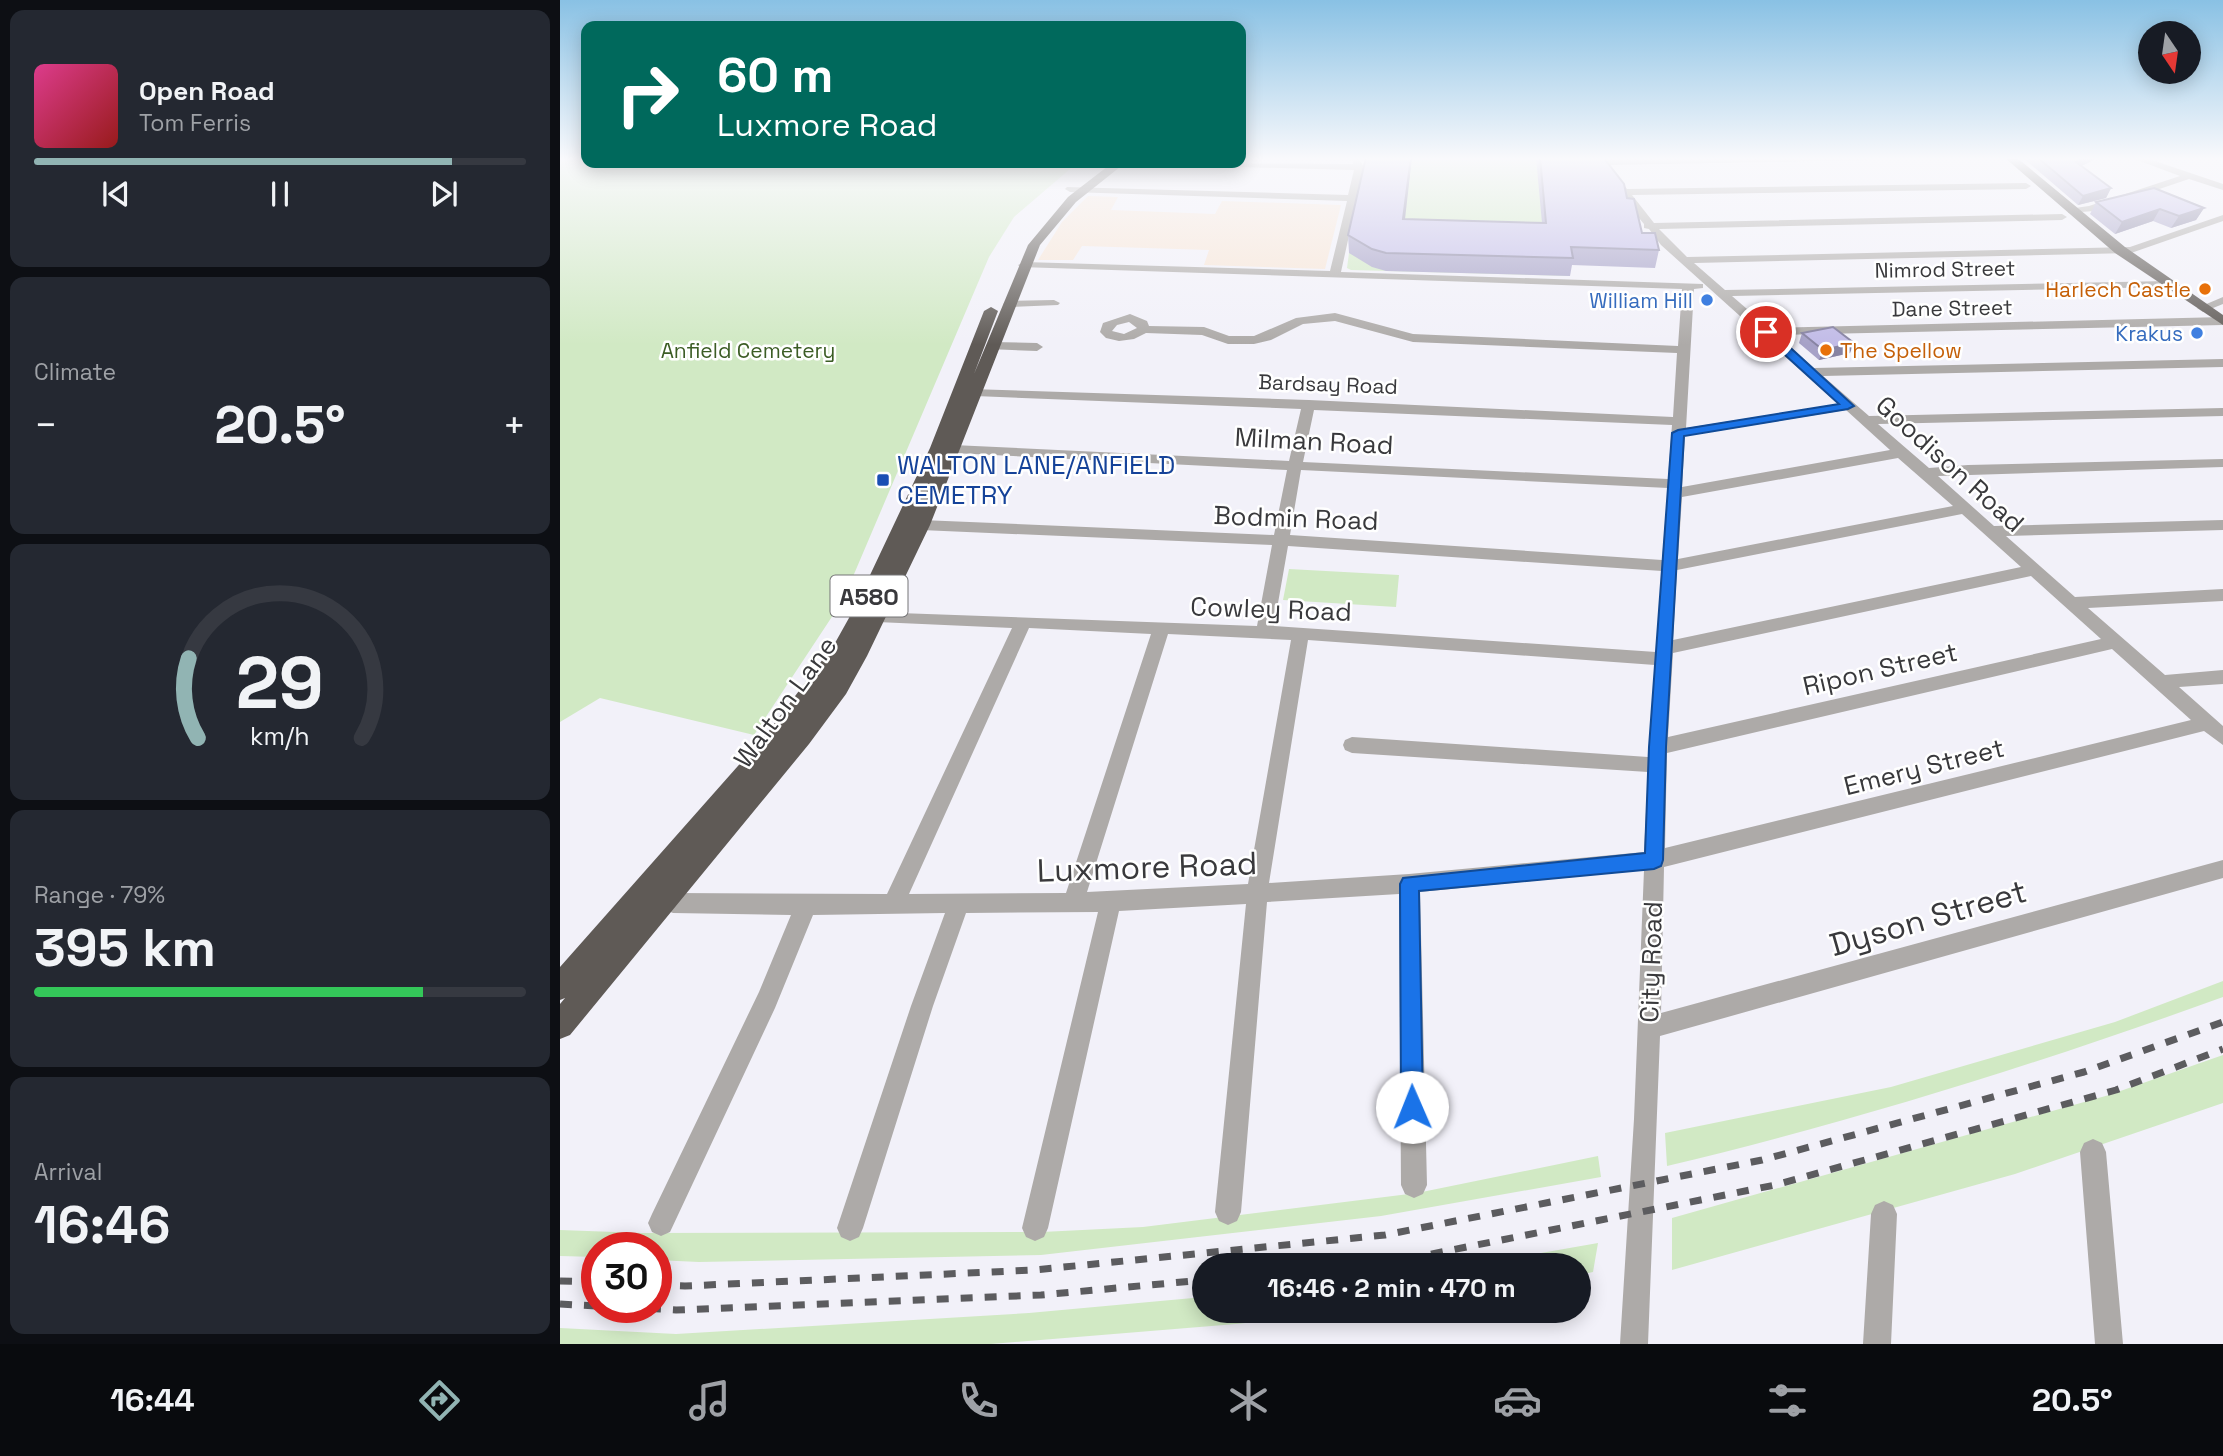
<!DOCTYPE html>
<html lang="en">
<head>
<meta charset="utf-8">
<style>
  body { margin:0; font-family:"Space Grotesk",sans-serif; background:#242831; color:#f1f3f6; height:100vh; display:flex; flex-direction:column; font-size:26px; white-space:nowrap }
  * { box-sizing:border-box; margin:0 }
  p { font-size:23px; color:#9ea1a6 }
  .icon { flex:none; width:38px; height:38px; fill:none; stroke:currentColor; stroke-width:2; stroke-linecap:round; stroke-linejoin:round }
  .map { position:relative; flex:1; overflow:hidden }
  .panel { display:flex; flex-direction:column; gap:10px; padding:10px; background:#0d0f14; width:560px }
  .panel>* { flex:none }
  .guide { position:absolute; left:21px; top:21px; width:665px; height:147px; border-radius:14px; box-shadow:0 4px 18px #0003; background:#00695c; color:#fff; overflow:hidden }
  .needle { width:46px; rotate:167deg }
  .buttons { position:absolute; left:1578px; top:21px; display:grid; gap:14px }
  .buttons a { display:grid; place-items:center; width:63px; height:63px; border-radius:50%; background:#171b24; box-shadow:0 4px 18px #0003; font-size:35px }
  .speed { position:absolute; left:21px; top:1232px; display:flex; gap:14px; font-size:35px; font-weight:700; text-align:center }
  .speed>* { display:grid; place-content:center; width:91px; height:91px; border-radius:50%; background:#171b24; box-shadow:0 4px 18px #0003; line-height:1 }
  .speed .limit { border:10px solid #d22; background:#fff; color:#111 }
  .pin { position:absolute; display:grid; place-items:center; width:60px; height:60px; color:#fff; margin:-30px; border:4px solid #fff; border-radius:50%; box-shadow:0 2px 7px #0007 }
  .me { position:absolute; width:77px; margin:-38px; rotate:359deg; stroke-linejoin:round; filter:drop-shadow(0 0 5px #0008) }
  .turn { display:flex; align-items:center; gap:24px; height:147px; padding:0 21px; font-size:32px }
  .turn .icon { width:91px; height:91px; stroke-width:2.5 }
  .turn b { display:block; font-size:49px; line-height:60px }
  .big { font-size:52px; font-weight:700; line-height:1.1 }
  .panel .tile { flex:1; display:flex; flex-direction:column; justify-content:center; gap:10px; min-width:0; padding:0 24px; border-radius:14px; background:#242831 }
  .panel .dial { align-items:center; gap:0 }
  .dial svg { height:182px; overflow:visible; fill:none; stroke:#363941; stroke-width:7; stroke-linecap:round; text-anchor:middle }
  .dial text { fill:#f1f3f6; stroke:none }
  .song { display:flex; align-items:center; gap:21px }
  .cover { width:84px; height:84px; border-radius:10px; background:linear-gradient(135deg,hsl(330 70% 55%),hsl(0 70% 35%)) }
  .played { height:7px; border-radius:4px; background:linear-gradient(90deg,#91b4b3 85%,#363941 85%) }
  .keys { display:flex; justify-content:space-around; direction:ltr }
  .heat { display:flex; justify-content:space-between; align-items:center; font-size:38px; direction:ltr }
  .charge { height:10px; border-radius:5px; background:linear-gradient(90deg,#34c759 79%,#363941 0) }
  .trip { position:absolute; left:632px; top:1253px; width:399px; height:70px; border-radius:35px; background:#171b24; box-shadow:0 4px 18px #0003; font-weight:700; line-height:70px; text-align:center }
  .dock { display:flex; height:112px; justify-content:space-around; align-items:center; background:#090b0e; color:#9ea1a6 }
  .dock .icon { width:49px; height:49px }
  .dock .on { color:#91b4b3 }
  .dock b { font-size:32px; color:#f1f3f6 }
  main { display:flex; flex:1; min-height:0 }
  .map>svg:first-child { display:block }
  .education { fill:#f8e5d5 }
  .green { fill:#d1e9c4 }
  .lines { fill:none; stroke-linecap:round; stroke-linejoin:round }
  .street { fill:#adaaa8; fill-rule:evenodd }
  .highway { fill:#5f5a56; fill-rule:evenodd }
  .rail { stroke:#5c5c5f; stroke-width:7; stroke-dasharray:12 12; stroke-linecap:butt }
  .wall { fill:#a6a1c7 }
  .shaded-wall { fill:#8783a2 }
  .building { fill:#c1bbe7; stroke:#8783a2; stroke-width:2 }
  .route { fill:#1a73e8; stroke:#114b97; stroke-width:2 }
  .food-dot { fill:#e8710a; stroke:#fff; stroke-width:2.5 }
  .shop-dot { fill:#3f7fe0; stroke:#fff; stroke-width:2.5 }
  .transit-dot { fill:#1a4fb4; stroke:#fff; stroke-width:2.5 }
  .labels { text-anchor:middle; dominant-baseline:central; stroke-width:5; stroke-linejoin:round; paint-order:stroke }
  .far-street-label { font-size:21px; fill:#39393c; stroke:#fff }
  .far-food-label { font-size:21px; fill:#c56008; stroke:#fff; text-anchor:end }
  .far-shop-label { font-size:21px; fill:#366cbe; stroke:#fff; text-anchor:end }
  .far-park-label { font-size:21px; fill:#3c5d25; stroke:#fff }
  .shield { fill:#fff; stroke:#747476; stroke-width:2 }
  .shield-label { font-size:24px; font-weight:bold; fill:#39393c }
  .street-label { font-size:26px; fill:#39393c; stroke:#fff }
  .transit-label { font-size:26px; fill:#164399; stroke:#fff; text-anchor:start }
  .near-street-label { font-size:32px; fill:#39393c; stroke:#fff }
</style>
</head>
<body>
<main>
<section class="panel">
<div class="tile">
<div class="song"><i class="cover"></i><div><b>Open Road</b><p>Tom Ferris</p></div></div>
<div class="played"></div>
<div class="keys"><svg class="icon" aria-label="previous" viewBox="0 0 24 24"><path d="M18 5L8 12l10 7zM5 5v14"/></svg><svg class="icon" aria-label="pause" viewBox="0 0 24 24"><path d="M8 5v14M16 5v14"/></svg><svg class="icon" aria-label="next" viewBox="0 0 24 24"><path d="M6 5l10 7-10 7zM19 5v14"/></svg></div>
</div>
<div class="tile"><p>Climate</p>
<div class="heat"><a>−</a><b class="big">20.5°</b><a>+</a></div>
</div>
<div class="tile dial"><svg viewBox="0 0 100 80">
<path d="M14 69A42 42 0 1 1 86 69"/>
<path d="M14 69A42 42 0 0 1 10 34" stroke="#91b4b3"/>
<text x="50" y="56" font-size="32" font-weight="700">29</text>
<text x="50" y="72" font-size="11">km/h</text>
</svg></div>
<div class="tile"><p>Range · 79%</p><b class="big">395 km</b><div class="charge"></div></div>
<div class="tile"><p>Arrival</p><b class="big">16:46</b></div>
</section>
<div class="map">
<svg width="1663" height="1344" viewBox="0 0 1663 1344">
  <rect width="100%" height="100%" fill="#f2f1f9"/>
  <path class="education" d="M528,196L558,197L551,210L655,214L662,201L781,205L765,269L644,265L649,250L522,246L513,260H478L502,222Z"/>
  <path class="green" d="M0,157H26V163H517L454,217L429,257L283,600L194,735L40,698L0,722Z
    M810,157H1027L1006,246L1010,276L791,270L787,268L789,253Z
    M729,569L839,575L836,607L723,600Z
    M1663,981V997C1481,1063 1296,1121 1107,1166L1105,1133L1331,1087L1555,1022Z
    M1663,1055V1103L1455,1174L1112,1270V1218L1549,1095Z
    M1038,1156L1041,1177L821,1216L481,1255L139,1262L96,1260V1248H37V1257L0,1256V1230L82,1233L482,1232L583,1227L857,1193Z
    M1038,1243L1033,1272L1019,1275L1018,1265H913Z
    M644,1297V1311H798L676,1324L431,1344H0V1328L116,1334L469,1313Z"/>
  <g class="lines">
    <path class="street" d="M1033,157H1316L1312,160L1048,165L1067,189L1466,183L1471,186L1466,189L1072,195L1094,223L1502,214L1507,217L1502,220L1099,229L1127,257L1570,247L1663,215V221L1571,253L1134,263L1165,290L1608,281L1614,284L1608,287L1172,296L1209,328L1663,317V325L1217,335L1254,368L1663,359V367L1263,376L1309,416L1663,408V416L1318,424L1369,468L1408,465L1663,459V467L1378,476L1434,526L1663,520V530L1446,536L1515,597L1663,589V601L1528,608L1605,675L1663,670V684L1619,687L1663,726V745L1644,731L1104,867L1101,1013L1663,860V878L1100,1036L1088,1344H1060L1074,1119L1084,870L860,892L867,1185L863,1194L854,1198L845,1194L841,1185L839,894L707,902L681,1212L677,1221L668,1225L659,1221L655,1212L686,904L559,911L488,1228L484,1237L475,1241L466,1237L462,1228L538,912L406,913L373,1006L303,1228L299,1237L290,1241L281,1237L277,1228L351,1006L385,913L253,915L215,1008L110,1232L101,1236L92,1232L88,1223L92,1214L199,992L231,915L113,913L89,903L85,896L89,889L96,886L113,893L327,894L452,628L317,622L311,620L309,616L311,612L697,626L712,545L361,530L353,525L361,520L714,535L727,470L393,453L386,449L393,445L729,461L741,409L415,396L410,395V389L749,400L1113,417L1117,353L853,342L775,321L743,324L711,340L694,344H668L642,335L586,333L574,339L559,341L546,338L540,332L543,323L570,314L587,321L589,326L644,327L669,336H694L736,318L775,313L853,334L1118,346L1122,289L460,267L458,265L464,262L770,271L787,201L510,192L505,189L507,187L788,195L794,170L637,166L632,163L793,164L792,158H798L804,167L781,272L1143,284V288L1134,289L1126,428L1278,404L1101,245L1089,229L1084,228V224L1059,194ZM569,322L577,328L564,334L552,331L557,325ZM754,410L1112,425L1108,479L743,462ZM1286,410L1330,450L1122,487L1125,436ZM1338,458L1393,506L1118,559L1122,497ZM741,470L1108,488L1102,560L730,535ZM1402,514L1461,567L1113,640L1117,570ZM728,546L1102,571L1096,652L714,626ZM1471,576L1541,639L1108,737L1113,653ZM469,628L591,634L506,893L349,894ZM608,634L731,640L688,884L527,892ZM748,640L1095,665L1088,757L792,737L785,740L783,745L785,750L792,753L1088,772L1084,852L849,874L709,883ZM1552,649L1631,720L1105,848L1107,753Z
      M1569,157H1583L1663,184V190L1629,179L1534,211L1508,213V209L1529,206L1620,176Z
      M1663,297V304L1643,312L1637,308Z
      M494,300L500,303L498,305L449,307L443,304L449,301Z
      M432,342L477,343L483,347L477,351L428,349V343Z
      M1533,1139L1542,1143L1546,1152L1563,1344H1535L1520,1152L1524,1143Z
      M1324,1201L1333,1205L1337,1214L1331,1344H1303L1311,1214L1315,1205Z"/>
    <path class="highway" d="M1444,157H1456L1565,247L1663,315V325L1555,253Z
      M552,163H565L516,202L480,245L370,525L307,656L286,694L249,744L10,1035L0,1039V1004L5,998L0,1000V967L208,732L275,643L294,609L370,448L424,311L431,307L438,311L414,374L468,245L508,197Z"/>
    <path class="rail" d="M800,1265L827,1263L1215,1185L1556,1090L1663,1049
      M0,1281L37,1282
      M96,1285L125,1286L474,1270L825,1235L1202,1160L1524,1072L1663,1022
      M0,1304L37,1306
      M65,1307L116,1310L481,1295L644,1280"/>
  </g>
  <path class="wall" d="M976,157H1043L1082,233L1099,250L1095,268L1012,265L1010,276L826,271L812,267L789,253L788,235L845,219L982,223Z
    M1462,157H1540L1521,166L1551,188L1546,198L1518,205Z
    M1536,202L1644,208L1636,220L1611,228L1593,221L1555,234L1530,214Z
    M1242,333L1290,353L1259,360L1239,343Z"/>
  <path class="shaded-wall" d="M851,157H852L843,237V219Z
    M1526,157H1540L1511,171L1516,162Z
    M1551,188L1546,198L1518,205L1523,196Z
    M1644,208L1636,220L1611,228L1619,216Z
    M1600,209L1593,221L1555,234L1562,222Z
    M1294,343L1290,353L1259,360L1263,350Z"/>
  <path class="building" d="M806,157H851L843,219L986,223L980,157H1043L1064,184L1067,198L1074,199L1082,233H1095L1099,250L1011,247L1013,258L826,253L812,249L788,235Z
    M1477,157H1526L1516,162L1551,188L1523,196Z
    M1594,188L1644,208L1619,216L1600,209L1562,222L1536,202Z
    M1273,327L1294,343L1263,350L1242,333Z"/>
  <linearGradient id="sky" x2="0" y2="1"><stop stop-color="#89c1e4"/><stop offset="0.46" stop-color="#f9f9fc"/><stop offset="1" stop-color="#f9f9fc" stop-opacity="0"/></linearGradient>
  <rect width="1663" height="345" fill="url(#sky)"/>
  <path class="route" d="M1202,329H1210L1294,406L1288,409L1124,436L1106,747L1103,860L1101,866L1094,869L859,891L863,1107L860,1115L852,1119L844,1115L841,1107L840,884L843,878L1085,853L1089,747L1112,433L1118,430L1279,404L1202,334Z"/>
  <g class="food-dot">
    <circle cx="1645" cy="289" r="7"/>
    <circle cx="1266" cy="350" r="7"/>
  </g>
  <g class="shop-dot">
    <circle cx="1147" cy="300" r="7"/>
    <circle cx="1637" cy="333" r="7"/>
  </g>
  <rect class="transit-dot" x="316" y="473" width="14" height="14" rx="3.5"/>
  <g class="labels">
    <g class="far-street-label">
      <text transform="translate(1385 269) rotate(-1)">Nimrod Street</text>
      <text transform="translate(1392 308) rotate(-1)">Dane Street</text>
      <text transform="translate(768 384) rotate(2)">Bardsay Road</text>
    </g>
    <g class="far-food-label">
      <text x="1631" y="289">Harlech Castle</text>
      <text x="1280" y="350" text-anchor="start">The Spellow</text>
    </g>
    <g class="far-shop-label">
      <text x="1133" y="300">William Hill</text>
      <text x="1623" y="333">Krakus</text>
    </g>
    <g class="far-park-label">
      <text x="188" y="350">Anfield Cemetery</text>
    </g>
    <rect class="shield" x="270.5" y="575.5" width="77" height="41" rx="5"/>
    <g class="shield-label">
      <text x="309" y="596">A580</text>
    </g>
    <g class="street-label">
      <text transform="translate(754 441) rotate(3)">Milman Road</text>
      <text transform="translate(1390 464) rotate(42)">Goodison Road</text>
      <text transform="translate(736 518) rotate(2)">Bodmin Road</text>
      <text transform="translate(711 609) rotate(2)">Cowley Road</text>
      <text transform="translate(1320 669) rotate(-13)">Ripon Street</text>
      <text transform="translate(225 702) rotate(-54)">Walton Lane</text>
      <text transform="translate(1364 767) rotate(-14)">Emery Street</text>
      <text transform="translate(1091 962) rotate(-88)">City Road</text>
    </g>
    <g class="transit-label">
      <text x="337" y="465">WALTON LANE/ANFIELD<tspan x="337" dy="30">CEMETRY</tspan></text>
    </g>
    <g class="near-street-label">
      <text transform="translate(587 867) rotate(-2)">Luxmore Road</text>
      <text transform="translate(1368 918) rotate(-16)">Dyson Street</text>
    </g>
  </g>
</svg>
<div class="buttons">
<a><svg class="needle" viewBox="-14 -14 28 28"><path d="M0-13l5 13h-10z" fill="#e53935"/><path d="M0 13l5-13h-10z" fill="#9ea1a6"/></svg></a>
</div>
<div class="speed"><div class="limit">30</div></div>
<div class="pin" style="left:1206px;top:332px;background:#d93025"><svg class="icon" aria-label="arrive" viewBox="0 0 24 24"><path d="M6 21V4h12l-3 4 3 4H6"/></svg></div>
<svg class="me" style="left:852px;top:1107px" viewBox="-20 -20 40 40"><circle r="19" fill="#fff"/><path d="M0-13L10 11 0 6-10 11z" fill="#1a73e8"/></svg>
<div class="trip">16:46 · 2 min · 470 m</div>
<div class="guide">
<div class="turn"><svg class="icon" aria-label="right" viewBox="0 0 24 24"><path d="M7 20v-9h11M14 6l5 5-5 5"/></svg><div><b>60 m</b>Luxmore Road</div></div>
</div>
</div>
</main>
<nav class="dock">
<b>16:44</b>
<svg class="icon on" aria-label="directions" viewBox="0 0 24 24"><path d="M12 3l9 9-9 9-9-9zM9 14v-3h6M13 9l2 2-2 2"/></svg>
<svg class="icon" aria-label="music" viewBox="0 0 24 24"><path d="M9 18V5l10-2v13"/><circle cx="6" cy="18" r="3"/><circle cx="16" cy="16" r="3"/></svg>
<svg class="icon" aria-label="phone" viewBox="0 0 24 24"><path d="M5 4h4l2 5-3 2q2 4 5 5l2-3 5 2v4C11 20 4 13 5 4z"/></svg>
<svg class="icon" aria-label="climate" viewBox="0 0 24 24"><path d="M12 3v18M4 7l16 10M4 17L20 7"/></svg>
<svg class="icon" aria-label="car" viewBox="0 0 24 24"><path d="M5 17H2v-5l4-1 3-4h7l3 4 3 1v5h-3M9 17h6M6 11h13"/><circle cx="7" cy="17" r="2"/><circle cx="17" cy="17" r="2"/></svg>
<svg class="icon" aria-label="filters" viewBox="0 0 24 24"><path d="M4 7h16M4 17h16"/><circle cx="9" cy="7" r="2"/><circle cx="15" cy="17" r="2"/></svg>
<b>20.5°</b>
</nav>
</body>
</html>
